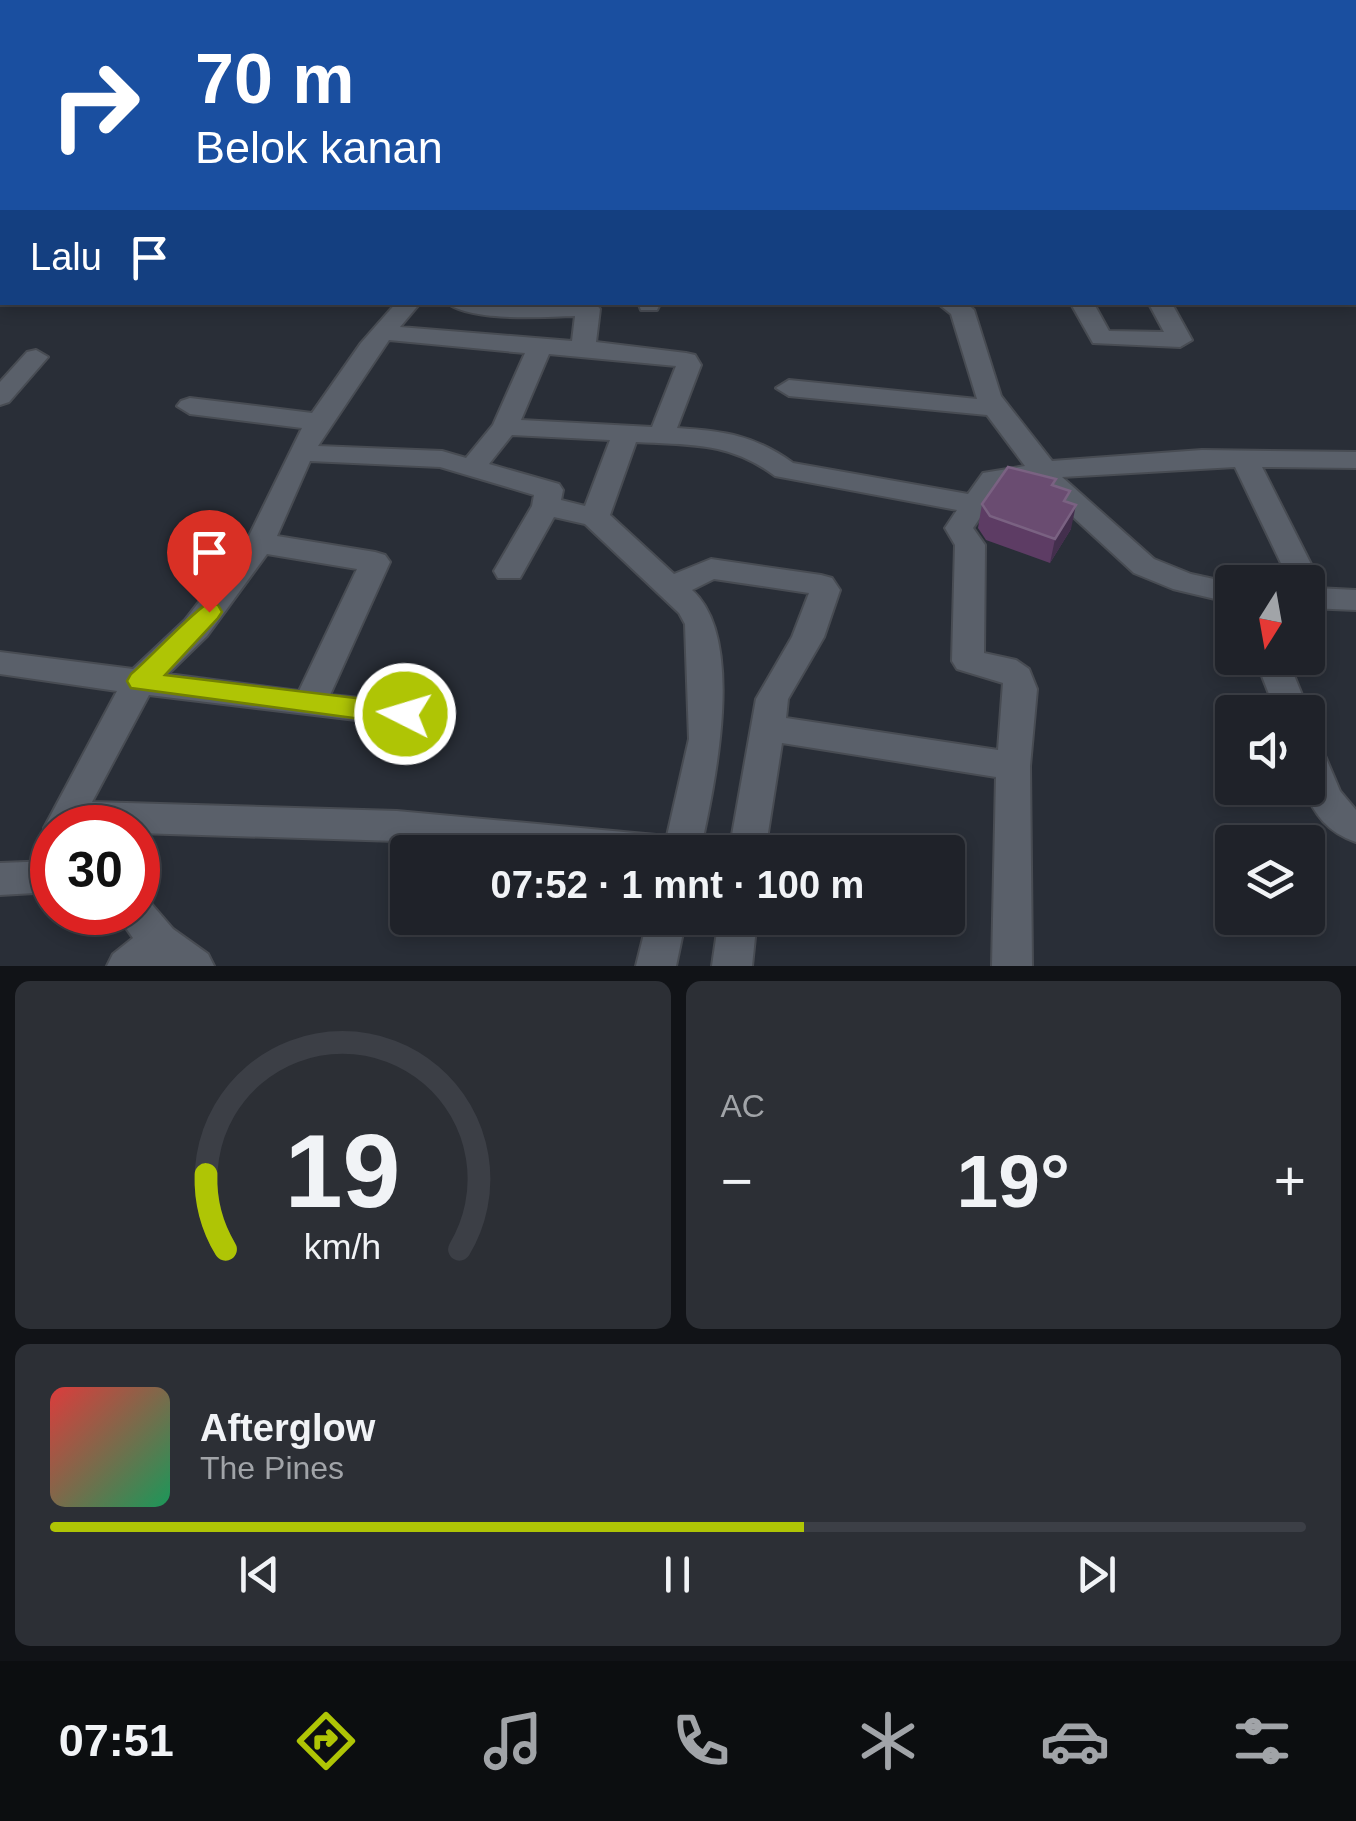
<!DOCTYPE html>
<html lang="id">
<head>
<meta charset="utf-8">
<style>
  body { margin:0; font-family:Arial,sans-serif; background:#2c2f35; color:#f1f3f6; height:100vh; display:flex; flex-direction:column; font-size:38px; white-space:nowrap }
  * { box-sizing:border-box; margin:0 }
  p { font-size:32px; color:#a1a4a8 }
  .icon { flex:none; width:55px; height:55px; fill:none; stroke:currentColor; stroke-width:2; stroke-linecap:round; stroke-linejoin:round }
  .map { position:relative; height:966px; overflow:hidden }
  .details { display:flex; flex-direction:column; gap:15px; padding:15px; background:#111317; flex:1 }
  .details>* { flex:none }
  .banner { position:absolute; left:0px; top:0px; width:1358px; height:305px; box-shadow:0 5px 15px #0003,0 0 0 2px #3c3f46; background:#1a4fa0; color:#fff; overflow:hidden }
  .needle { width:65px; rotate:191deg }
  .controls { position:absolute; left:1215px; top:565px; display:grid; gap:20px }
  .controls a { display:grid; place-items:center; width:110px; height:110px; border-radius:10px; background:#1f2229; box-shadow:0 5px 15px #0003,0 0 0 2px #3c3f46; font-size:50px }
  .speed { position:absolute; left:30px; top:805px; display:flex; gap:20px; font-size:50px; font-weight:700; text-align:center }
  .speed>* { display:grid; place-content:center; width:130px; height:130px; border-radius:50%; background:#1f2229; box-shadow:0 5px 15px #0003,0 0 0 2px #3c3f46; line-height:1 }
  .speed .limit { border:15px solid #d22; background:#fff; color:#111 }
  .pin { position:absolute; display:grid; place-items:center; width:85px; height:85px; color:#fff; margin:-102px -42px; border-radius:50% 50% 50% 0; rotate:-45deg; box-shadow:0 0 10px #0007 }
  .pin .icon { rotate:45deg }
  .me { position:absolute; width:110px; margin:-55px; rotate:275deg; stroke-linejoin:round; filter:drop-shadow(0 0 8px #0008) }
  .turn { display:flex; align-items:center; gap:35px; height:210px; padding:0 30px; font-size:45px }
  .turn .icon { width:130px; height:130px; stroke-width:2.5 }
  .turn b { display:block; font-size:70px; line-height:85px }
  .then { display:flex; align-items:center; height:95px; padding:0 30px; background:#0003; gap:20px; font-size:38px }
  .big { font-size:75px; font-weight:700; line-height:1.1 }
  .details .card { flex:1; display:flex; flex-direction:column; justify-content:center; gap:15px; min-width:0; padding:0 35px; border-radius:15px; background:#2c2f35 }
  .details .dial { align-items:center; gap:0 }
  .dial svg { height:260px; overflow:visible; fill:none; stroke:#3c3f46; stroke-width:7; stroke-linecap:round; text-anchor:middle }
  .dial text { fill:#f1f3f6; stroke:none }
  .song { display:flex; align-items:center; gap:30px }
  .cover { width:120px; height:120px; border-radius:15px; background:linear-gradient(135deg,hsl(0 70% 55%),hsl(150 70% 35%)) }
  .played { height:10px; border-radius:5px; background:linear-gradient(90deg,#afc505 60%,#3c3f46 60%) }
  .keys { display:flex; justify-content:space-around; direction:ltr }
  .heat { display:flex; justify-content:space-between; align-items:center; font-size:55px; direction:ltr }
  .details .tiles { flex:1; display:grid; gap:15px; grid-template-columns:1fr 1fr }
  .card:last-child { grid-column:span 2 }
  .trip { position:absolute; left:390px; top:835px; width:575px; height:100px; border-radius:10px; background:#1f2229; box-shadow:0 5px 15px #0003,0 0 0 2px #3c3f46; font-weight:700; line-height:100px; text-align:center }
  .tabs { display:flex; height:160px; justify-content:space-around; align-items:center; background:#0c0e10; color:#a1a4a8 }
  .tabs .icon { width:70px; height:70px }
  .tabs .selected { color:#afc505 }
  .tabs b { font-size:45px; color:#f1f3f6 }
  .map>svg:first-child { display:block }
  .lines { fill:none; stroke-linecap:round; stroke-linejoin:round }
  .river { fill:#357a98; fill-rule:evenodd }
  .minor-casing { stroke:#484c53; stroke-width:4 }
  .minor { fill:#5a606a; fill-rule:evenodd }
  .wall { fill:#5d3c64 }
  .shaded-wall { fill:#432f4d }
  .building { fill:#6a4c71; stroke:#7a6282; stroke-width:2.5 }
  .route { fill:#afc505; stroke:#728003; stroke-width:2.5 }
</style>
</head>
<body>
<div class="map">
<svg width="1356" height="966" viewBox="0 0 1356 966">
  <rect width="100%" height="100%" fill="#292e37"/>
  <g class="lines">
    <path class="river" d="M1070,0H1094L1096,2H1072Z
      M1162,0H1206L1208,2H1161Z"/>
    <g class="minor-casing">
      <path id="minor" d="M364,0H412L414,2H366Z
        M599,0H615V2H600Z
        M891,0H907V2H892Z
        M1012,0H1029L1031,2H1014Z
        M1355,32H1356V42H1355Z
        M1355,144H1356V156H1355Z
        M1355,235H1356V247H1355Z
        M0,257L2,258V271H0Z
        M397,302H421L400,327L572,341L575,316C544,317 469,322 446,302L596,304L600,309L596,342L686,353L695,355L701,365L677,428C724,431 754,435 793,463L968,494L983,473L1025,466L987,415L789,396L776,388L789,380L977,399L951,314L936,302H965L974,310L1001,396L1052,461L1202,450L1356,452V468L1262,467L1320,582L1316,588L1356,590V610L1308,608V582H1290L1235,467L1062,477L1154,559L1191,574L1232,583V603L1173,589L1134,573L1034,481L1001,487L973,528L985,545L984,653L1016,660L1029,669L1037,689L1030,766L1032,966H992L996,777L782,743L765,852H729L756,699L792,637L809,593L714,579L692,590C747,639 714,787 700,852H525L397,841L138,833V828H52V839L49,838L44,828L117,691L0,674V652L133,669L185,620L247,540L302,428L190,414L177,406L181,401L190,398L312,413L361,343ZM389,340L525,353L493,425L466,458L442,451L318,446ZM549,354L676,366L652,427L521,420ZM512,435L610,440L585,506L561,500L563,490L559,484L489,464ZM636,442C691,445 730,442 775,476L957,510L945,528L955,545L952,661L957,669L1003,683L998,750L786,718L788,699L824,637L840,590L832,578L821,575L711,559L674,574L610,515ZM310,461L440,467L534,495L532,506L494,571L498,578H520L554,517L585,524L679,613L685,624L689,739L667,836L397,811L92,802L149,695L431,729L443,726L448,717L443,708L431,705L330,695L390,562L385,555L375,552L277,536ZM267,554L357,569L299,691L168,674L207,636Z
        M638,302H661L657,310H641Z
        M1070,302H1093L1109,331L1164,332L1148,302H1171L1192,340L1180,347L1093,343Z
        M36,350L48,357L9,402L0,405V382L27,352Z
        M1255,658H1287L1309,712L1308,714L1276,712Z
        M1308,740L1320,744L1340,791L1356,810V842C1327,832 1315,815 1303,788H1308Z
        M52,861V892L0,895V863Z
        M138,897L148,900L173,929L208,954L214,966H107L113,954L133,938L115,912H138Z
        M648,918H686L676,966H636Z
        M719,918H757L752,966H712Z"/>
    </g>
    <use href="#minor" class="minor"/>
  </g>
  <path class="wall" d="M0,0H56L52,2H2V7H0Z
    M111,0H317L314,2H109Z
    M1054,486L1067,502L1071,529L1050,563L986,540L978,528L982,504Z"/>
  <path class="shaded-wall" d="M40,0H56L52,2H41Z
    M303,0H317L314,2H296Z
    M1076,505L1071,529L1050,563L1055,539Z"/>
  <path class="building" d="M111,0H193L190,2H109Z
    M213,0H303L296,2Z
    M1008,467L1056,479L1052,485L1070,491L1064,501L1076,505L1055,539L990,516L982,504Z"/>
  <path class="route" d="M209,603L218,605L222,612L218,618L165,675L405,704L415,707L419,714L415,722L405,725L131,688L127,681L131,674C146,662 198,606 209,603Z"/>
</svg>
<div class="controls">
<a><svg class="needle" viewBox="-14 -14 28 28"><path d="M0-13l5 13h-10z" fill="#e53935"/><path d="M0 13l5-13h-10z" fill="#a1a4a8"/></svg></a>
<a><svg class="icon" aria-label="sound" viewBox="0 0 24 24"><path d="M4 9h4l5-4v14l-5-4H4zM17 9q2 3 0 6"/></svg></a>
<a><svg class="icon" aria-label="layers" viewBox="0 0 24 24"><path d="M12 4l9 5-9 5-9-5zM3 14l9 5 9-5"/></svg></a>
</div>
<div class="speed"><div class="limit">30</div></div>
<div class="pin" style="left:209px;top:612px;background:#d93025"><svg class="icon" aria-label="arrive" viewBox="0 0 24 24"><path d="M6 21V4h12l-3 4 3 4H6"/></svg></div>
<svg class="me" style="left:405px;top:714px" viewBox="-20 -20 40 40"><circle r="17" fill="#afc505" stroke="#fff" stroke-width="3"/><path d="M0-11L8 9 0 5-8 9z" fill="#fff"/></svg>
<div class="trip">07:52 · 1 mnt · 100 m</div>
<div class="banner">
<div class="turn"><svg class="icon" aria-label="right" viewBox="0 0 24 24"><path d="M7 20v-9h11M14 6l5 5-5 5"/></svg><div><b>70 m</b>Belok kanan</div></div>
<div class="then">Lalu<svg class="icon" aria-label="arrive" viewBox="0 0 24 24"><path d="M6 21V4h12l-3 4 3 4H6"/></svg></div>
</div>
</div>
<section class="details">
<div class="tiles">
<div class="card dial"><svg viewBox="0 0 100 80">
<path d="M14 69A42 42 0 1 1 86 69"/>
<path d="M14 69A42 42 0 0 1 8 46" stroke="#afc505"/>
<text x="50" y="56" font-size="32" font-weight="700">19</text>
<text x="50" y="72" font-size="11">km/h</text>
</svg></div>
<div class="card"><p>AC</p>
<div class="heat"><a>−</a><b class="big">19°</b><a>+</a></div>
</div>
<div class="card">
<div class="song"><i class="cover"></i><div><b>Afterglow</b><p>The Pines</p></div></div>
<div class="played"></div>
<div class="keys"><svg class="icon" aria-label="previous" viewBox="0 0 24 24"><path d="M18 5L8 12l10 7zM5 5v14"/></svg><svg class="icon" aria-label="pause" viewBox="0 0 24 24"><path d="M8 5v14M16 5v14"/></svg><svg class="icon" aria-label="next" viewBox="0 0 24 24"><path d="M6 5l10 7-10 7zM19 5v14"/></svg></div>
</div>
</div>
</section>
<nav class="tabs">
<b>07:51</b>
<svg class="icon selected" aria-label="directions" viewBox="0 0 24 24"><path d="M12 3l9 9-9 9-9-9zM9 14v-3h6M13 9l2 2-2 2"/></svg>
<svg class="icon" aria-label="music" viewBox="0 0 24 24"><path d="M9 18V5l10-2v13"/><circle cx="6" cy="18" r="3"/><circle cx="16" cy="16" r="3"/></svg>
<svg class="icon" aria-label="phone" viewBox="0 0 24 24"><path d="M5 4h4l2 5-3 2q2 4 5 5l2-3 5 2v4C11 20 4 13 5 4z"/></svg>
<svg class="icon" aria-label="climate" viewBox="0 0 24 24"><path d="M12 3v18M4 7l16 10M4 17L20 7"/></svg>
<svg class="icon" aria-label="car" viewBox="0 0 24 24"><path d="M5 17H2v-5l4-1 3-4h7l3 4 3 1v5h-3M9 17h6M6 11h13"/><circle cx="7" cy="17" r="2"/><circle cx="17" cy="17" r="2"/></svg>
<svg class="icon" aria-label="filters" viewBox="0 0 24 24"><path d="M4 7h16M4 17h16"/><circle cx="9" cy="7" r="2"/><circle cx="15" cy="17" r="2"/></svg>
</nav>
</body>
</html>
